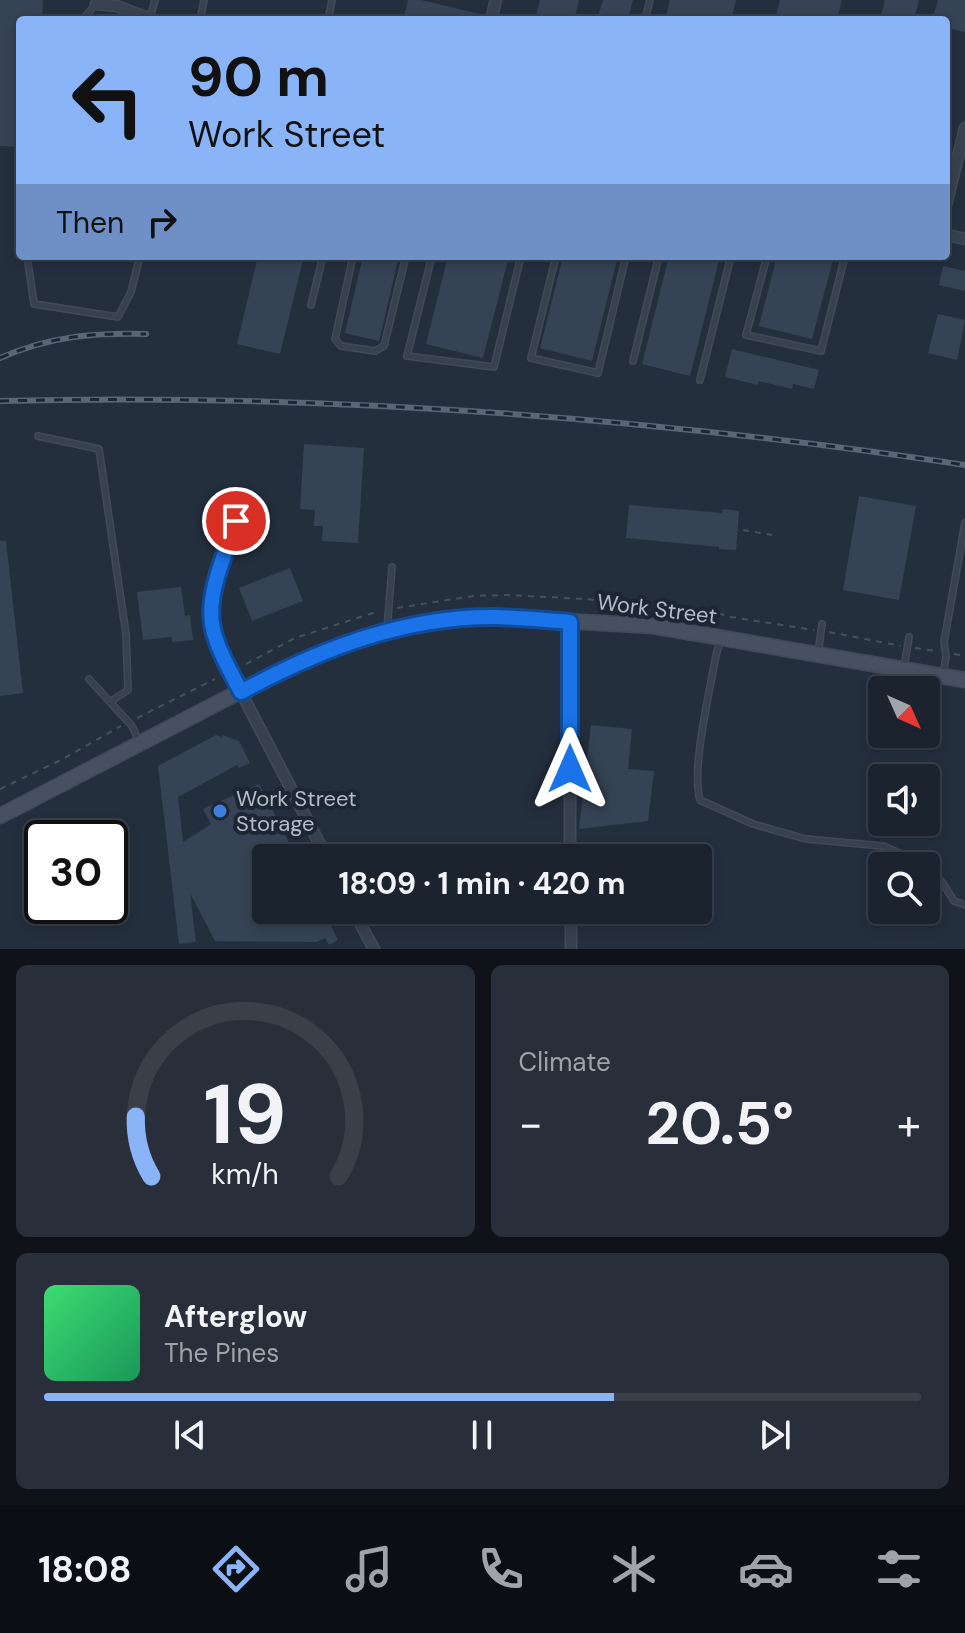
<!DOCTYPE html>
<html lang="en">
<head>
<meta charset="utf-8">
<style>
  body { margin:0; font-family:"DM Sans",sans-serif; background:#282f3a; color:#f1f3f6; height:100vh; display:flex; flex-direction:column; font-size:30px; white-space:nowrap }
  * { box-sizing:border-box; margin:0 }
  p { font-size:26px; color:#a0a4aa }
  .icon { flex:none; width:44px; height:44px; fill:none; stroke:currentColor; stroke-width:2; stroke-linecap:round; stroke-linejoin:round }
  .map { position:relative; height:949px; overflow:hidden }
  .sheet { display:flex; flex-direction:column; gap:16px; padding:16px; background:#0f1319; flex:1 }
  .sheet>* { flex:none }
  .banner { position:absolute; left:16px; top:16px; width:934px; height:244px; border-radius:8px; box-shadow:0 4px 12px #0003,0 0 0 2px #39404a; background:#8ab4f8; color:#111; overflow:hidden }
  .needle { width:52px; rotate:135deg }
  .buttons { position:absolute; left:868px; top:676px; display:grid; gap:16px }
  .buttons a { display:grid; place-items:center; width:72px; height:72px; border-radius:8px; background:#1b232e; box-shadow:0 4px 12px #0003,0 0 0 2px #39404a; font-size:40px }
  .speed { position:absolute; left:24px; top:820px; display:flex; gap:16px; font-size:40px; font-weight:700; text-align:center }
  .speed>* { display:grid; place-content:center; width:104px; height:104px; border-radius:50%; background:#1b232e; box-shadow:0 4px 12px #0003,0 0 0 2px #39404a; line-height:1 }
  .speed .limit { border:4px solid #111; border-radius:12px; background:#fff; color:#111 }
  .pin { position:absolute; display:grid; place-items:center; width:68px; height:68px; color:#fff; margin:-34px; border:4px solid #fff; border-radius:50%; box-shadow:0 2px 8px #0007 }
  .me { position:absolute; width:88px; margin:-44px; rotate:0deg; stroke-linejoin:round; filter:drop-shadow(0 0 6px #0008) }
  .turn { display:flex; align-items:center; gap:28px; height:168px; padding:0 40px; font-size:36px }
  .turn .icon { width:104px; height:104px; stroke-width:2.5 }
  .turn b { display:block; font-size:56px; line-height:68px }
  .then { display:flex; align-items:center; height:76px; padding:0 40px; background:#0003; gap:16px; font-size:30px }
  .big { font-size:60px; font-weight:700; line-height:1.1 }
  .sheet .tile { flex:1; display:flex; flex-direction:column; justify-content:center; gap:12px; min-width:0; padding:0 28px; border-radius:12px; background:#282f3a }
  .sheet .dial { align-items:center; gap:0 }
  .dial svg { height:208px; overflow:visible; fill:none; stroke:#39404a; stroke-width:7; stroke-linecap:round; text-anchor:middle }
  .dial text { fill:#f1f3f6; stroke:none }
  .song { display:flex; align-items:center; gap:24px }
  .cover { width:96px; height:96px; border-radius:12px; background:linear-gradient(135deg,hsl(140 70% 55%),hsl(150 70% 35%)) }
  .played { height:8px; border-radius:4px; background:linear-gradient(90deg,#8ab4f8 65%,#39404a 65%) }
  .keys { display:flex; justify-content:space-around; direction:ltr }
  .heat { display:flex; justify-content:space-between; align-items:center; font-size:44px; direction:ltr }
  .sheet .tiles { flex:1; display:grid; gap:16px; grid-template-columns:1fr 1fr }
  .tile:last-child { grid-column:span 2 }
  .trip { position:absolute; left:252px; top:844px; width:460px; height:80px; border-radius:8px; background:#1b232e; box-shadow:0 4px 12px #0003,0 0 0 2px #39404a; font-weight:700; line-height:80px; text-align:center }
  .menu { display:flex; height:128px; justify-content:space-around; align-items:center; background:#0b0e12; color:#a0a4aa }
  .menu .icon { width:56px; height:56px }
  .menu .on { color:#8ab4f8 }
  .menu b { font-size:36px; color:#f1f3f6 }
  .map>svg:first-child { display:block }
  .building { fill:#364354 }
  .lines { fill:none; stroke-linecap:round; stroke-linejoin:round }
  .lane-casing { stroke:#414a57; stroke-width:8 }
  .street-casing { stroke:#414a57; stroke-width:13 }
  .secondary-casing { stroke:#414a57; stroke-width:17 }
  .path { stroke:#3f5557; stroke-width:2; stroke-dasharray:6 6; stroke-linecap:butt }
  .lane { stroke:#38414e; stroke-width:5 }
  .street { stroke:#38414e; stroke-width:10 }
  .secondary { stroke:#465061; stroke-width:14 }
  .rail-casing { stroke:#5a6575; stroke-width:6 }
  .rail { stroke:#1d2633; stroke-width:3; stroke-dasharray:9; stroke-linecap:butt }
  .route-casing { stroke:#114b97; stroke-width:20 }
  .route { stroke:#1a73e8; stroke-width:14 }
  .shop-dot { fill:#3f7fe0; stroke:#1d2633; stroke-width:3 }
  .labels { text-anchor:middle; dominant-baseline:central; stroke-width:8; stroke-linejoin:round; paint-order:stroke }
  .street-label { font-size:22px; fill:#b4bcc9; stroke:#1d2633 }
  .poi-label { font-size:22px; fill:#b4bcc9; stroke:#1d2633; text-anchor:start }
</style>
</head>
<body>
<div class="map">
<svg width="965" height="949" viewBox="0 0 965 949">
  <rect width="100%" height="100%" fill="#242f3e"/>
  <path class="building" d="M0,0H43L42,20H20V147L0,146Z
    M408,0H421L484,15L483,20H403Z
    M540,0H579L574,20H535Z
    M603,0H633L628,20H597Z
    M670,0H736L731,20H665Z
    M780,0H842L837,20H775Z
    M885,0H919L914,20H880Z
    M938,0H965V32L946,28V20H932Z
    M258,256H304L280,354L237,344Z
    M363,256H399L379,341L345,333Z
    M448,256H509L483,358L426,344Z
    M563,256H618L592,361L540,348Z
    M669,256H720L690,376L642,364Z
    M777,256H834L812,339L759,326Z
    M943,266L965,271V291L939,285Z
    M938,314L965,320L957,360L928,353Z
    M732,349L819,370L814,389L793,384L792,389L759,381L758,385L725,377Z
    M304,444L364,448L358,543L322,541L323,526H314L315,510L300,509Z
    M859,496L916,506L899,600L843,590Z
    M629,505L722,513L723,509L739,511L736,550L719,549V547L626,538Z
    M0,541H6L23,693L0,696Z
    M290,568L303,601L252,621L239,588Z
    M181,587L185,616L190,615L193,640L172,642V637L143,640L137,592Z
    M591,725L632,729L628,769L654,771L648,821L579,829Z
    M216,735L222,737V735L239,741L250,763L239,768L237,765L178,797L183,842L211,824L203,809L259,784L297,858H260L266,869V910H323L338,940L329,945L325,938L316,942L215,941L190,893L196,942L179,944L158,766Z"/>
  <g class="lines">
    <g class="lane-casing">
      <path id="lane" d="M150,18L155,0
        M82,20L95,5
        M200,20L204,0
        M328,20L332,0
        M645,20L650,0
        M27,256L34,304L118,317L131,292L140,256
        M353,256L335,339L341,346L375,351L384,346L406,256
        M432,256L407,356L494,367L521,256
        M556,256L531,358L598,373L626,256
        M767,256L746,335L821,351L845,256
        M311,305L323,256
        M633,361L659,256
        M700,380L731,256
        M38,436L99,449L126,634L128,690L110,702
        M387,630L392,567
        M721,639L716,655C710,691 691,768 700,800L753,824L806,839L883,846L926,865L942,882L954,901L965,905
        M818,654L822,624
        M904,668L909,637
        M943,675L946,657L944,642L965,523
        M89,679L132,726L140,743"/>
    </g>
    <g class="street-casing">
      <path id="street" d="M96,4L116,6L154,20
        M491,20L496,0
        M946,205L965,128
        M946,235L965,239
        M236,521L214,590L212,608L213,628L230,671L327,858
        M570,622V858
        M353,910L374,949
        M571,910V949"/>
    </g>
    <g class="secondary-casing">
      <path id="secondary" d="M0,816L291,665L345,643L402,628L444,621L495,617L653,626L965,680"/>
    </g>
    <path class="path" d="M743,530L772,535
      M397,608L473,596L506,595L586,599L617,603H645L690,611L708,610L731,617L814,630
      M829,632L901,646
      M915,648L936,651
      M954,654L965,656
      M246,664L295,638L379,611
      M137,718L215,679
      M0,789L61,760L121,726"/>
    <use href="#lane" class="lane"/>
    <use href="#street" class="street"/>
    <use href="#secondary" class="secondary"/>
    <g class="rail-casing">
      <path id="rail" d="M0,358C51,336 91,333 146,334
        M0,401C322,393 646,417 965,465"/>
    </g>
    <use href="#rail" class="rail"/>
  </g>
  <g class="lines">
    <g class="route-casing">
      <path id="route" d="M236,521C226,554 205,594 213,629C218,651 231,672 241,692C320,649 405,616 496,617C521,618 545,620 570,622V769"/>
    </g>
    <use href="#route" class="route"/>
  </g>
  <circle class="shop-dot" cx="220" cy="811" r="8"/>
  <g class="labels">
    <g class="street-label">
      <text transform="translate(657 609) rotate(7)">Work Street</text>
    </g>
    <g class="poi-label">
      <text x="236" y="798">Work Street<tspan x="236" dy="25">Storage</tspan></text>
    </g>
  </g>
</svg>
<div class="buttons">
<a><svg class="needle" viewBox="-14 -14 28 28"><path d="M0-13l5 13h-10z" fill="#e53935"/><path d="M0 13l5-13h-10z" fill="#a0a4aa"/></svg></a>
<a><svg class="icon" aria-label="sound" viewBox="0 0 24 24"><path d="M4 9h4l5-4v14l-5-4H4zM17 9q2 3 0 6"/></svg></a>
<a><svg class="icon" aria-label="search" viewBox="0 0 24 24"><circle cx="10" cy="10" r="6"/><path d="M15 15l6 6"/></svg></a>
</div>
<div class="speed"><div class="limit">30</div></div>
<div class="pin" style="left:236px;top:521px;background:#d93025"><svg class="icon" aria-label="arrive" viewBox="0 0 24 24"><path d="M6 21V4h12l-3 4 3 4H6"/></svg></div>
<svg class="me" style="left:570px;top:769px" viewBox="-20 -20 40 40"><path d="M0-17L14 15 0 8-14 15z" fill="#1a73e8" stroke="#fff" stroke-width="4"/></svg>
<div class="trip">18:09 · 1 min · 420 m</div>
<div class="banner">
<div class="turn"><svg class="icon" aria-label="left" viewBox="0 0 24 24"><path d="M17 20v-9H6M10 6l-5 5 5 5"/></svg><div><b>90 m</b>Work Street</div></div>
<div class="then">Then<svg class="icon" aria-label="right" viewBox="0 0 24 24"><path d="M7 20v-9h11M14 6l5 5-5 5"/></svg></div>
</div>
</div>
<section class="sheet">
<div class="tiles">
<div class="tile dial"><svg viewBox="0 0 100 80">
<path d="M14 69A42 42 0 1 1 86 69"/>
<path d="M14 69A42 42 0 0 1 8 46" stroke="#8ab4f8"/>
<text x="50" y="56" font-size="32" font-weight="700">19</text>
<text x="50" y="72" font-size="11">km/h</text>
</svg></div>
<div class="tile"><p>Climate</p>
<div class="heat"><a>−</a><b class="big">20.5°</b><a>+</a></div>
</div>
<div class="tile">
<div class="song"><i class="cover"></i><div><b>Afterglow</b><p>The Pines</p></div></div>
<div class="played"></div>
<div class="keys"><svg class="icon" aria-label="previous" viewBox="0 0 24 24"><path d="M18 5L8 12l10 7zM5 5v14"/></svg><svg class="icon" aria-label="pause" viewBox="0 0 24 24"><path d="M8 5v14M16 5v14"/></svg><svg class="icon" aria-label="next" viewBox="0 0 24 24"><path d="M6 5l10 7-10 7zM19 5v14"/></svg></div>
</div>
</div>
</section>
<nav class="menu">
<b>18:08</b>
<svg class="icon on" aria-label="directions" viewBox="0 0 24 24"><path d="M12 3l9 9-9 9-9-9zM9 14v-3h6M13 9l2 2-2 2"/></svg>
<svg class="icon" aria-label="music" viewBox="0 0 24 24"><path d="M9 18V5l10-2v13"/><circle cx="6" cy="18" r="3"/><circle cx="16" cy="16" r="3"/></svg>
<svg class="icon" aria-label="phone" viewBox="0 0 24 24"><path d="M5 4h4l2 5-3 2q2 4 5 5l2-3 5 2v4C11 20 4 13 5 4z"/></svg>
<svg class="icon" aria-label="climate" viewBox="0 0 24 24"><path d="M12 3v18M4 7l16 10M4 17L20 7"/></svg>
<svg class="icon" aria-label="car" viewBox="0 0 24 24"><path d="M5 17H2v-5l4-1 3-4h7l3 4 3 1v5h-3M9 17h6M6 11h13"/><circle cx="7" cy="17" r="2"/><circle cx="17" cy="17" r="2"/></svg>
<svg class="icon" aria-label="filters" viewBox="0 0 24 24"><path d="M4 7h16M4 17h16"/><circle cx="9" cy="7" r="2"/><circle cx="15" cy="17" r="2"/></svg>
</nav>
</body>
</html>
